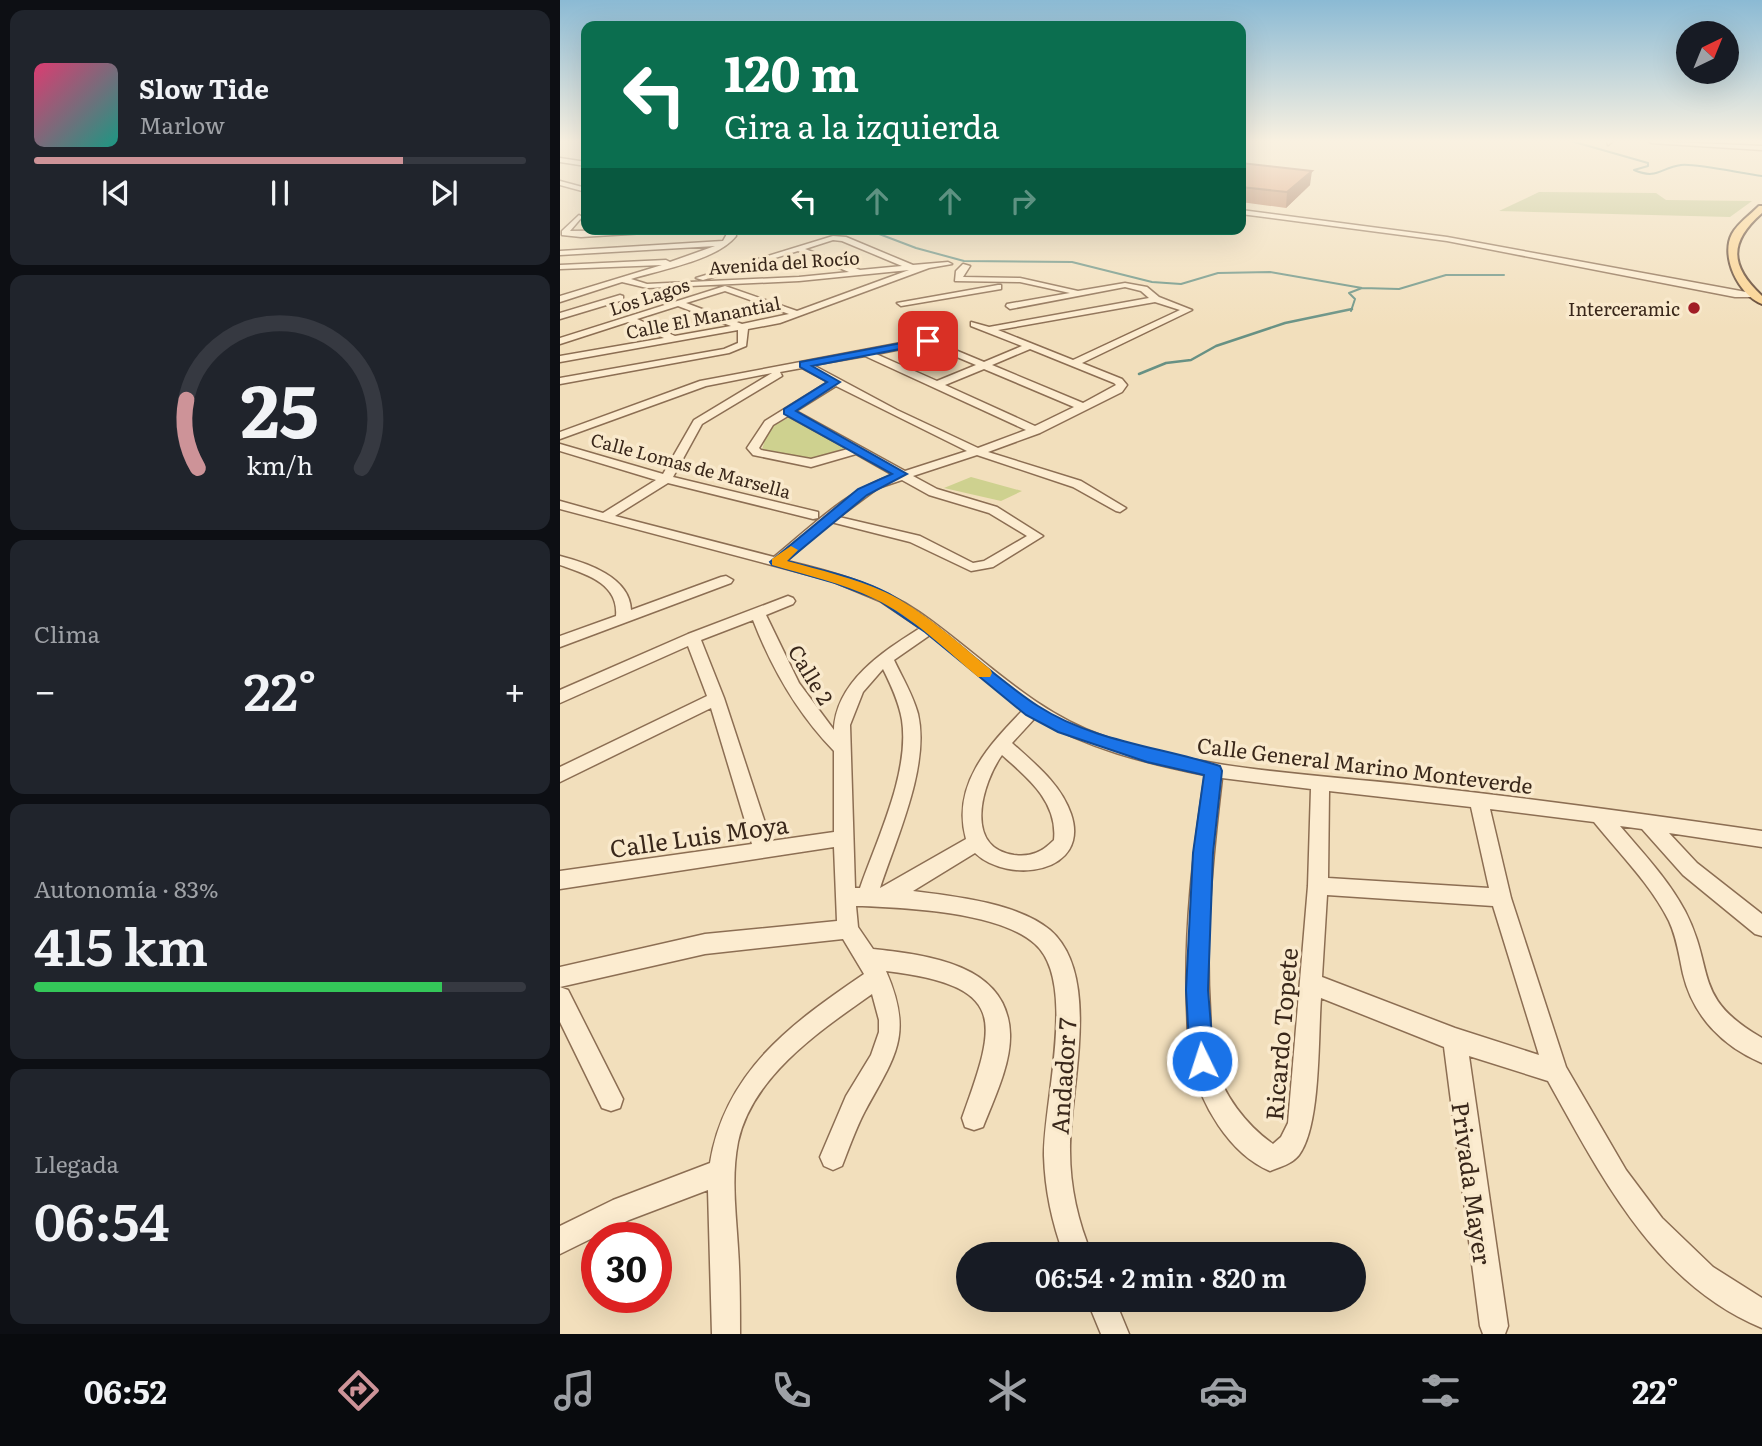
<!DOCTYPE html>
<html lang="es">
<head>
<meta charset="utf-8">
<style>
  body { margin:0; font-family:Literata,serif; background:#20242c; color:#f1f3f6; height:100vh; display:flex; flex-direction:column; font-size:26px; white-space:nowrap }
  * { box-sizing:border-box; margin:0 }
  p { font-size:23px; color:#9ea1a6 }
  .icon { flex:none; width:38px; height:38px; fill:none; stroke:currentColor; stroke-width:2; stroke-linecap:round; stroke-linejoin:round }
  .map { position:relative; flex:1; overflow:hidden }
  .details { display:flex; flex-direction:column; gap:10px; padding:10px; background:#0d0f14; width:560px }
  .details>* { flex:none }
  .guide { position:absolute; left:21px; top:21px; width:665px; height:214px; border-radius:14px; box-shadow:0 7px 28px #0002; background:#0b6e4f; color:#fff; overflow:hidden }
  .needle { width:46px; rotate:43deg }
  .fabs { position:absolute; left:1116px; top:21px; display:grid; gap:14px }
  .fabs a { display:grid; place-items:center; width:63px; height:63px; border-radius:50%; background:#171b24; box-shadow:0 7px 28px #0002; font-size:35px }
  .speed { position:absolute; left:21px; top:1222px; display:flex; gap:14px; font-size:35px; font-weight:700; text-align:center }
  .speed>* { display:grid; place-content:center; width:91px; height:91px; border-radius:50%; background:#171b24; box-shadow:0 7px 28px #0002; line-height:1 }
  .speed .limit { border:10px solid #d22; background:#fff; color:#111 }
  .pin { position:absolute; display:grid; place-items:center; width:60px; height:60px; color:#fff; margin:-30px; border-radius:14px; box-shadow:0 4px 10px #0006 }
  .me { position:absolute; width:77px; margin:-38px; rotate:356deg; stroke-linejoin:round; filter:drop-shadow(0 0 5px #0008) }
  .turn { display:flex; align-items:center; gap:24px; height:147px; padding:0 28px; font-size:32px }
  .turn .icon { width:91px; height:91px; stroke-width:2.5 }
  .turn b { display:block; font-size:49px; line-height:60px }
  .lanes { display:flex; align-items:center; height:66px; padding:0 28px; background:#0003; justify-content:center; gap:35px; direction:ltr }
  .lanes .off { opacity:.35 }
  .big { font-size:52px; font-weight:600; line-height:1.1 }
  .details .widget { flex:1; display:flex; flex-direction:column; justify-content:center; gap:10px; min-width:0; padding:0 24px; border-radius:14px; background:#20242c }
  .details .dial { align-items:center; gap:0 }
  .dial svg { height:182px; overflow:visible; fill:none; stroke:#363941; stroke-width:7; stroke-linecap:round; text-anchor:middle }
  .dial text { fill:#f1f3f6; stroke:none }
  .song { display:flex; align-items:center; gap:21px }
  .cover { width:84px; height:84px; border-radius:10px; background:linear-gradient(135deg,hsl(340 70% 55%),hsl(170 70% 35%)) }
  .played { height:7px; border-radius:4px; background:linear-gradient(90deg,#cd9398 75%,#363941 75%) }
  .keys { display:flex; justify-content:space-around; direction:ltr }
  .heat { display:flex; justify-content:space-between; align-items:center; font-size:38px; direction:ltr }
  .charge { height:10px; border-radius:5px; background:linear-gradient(90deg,#34c759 83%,#363941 0) }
  .trip { position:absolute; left:396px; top:1242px; width:410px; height:70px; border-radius:35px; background:#171b24; box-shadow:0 7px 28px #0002; font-weight:600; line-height:70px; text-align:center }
  .tabs { display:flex; height:112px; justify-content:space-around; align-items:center; background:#090b0e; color:#9ea1a6 }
  .tabs .icon { width:49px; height:49px }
  .tabs .active { color:#cd9398 }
  .tabs b { font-size:32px; color:#f1f3f6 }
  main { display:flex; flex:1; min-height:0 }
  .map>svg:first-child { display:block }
  .green { fill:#ced18f }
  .cemetery { fill:#c2c58f }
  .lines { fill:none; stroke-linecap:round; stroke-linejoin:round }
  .stream-far1 { stroke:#679184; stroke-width:2 }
  .stream { stroke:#679184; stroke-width:2.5 }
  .minor-casing { stroke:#8c6e53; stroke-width:3 }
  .major-casing { stroke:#583c29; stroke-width:4 }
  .minor { fill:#fcecd0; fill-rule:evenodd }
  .major { fill:#fbd28e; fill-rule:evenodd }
  .wall { fill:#b77e5e }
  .shaded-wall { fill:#95664c }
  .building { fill:#d5926d; stroke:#95664c; stroke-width:2 }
  .route { fill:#1a73e8; stroke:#114b97; stroke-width:2 }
  .slow { fill:#f59e0b }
  .poi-dot { fill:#a11d26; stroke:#f9e9cc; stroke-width:2.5 }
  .labels { text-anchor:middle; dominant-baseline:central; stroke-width:7; stroke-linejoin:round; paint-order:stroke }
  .far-street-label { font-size:18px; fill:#39271a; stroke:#f9e9cc }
  .far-poi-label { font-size:18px; fill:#39271a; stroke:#f9e9cc; text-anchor:end }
  .street-label { font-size:21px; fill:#39271a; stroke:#f9e9cc }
  .near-street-label { font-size:24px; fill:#39271a; stroke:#f9e9cc }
</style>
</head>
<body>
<main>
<section class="details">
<div class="widget">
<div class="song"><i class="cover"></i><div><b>Slow Tide</b><p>Marlow</p></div></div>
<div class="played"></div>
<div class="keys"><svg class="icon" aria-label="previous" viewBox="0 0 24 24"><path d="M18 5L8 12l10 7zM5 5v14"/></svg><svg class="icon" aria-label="pause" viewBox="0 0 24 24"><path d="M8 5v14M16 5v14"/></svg><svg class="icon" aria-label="next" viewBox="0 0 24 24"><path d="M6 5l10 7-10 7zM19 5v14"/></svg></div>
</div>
<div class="widget dial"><svg viewBox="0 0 100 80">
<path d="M14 69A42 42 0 1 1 86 69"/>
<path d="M14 69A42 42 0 0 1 9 39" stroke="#cd9398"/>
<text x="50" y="56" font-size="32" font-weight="700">25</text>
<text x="50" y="72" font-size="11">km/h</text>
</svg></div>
<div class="widget"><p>Clima</p>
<div class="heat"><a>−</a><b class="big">22°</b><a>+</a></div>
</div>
<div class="widget"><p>Autonomía · 83%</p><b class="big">415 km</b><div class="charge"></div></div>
<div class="widget"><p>Llegada</p><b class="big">06:54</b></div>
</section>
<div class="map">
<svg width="1202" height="1334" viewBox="0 0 1202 1334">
  <rect width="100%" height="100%" fill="#f2dfbc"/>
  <path class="green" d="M232,416L294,448L253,461L202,450L208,428Z
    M411,477L462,491L441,501L384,488Z"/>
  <path class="cemetery" d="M979,192L1096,193L1106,200L1192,201L1170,217L939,211Z"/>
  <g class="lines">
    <path class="stream-far1" d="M1011,141L1088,163V166L1074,170C1097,180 1100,168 1121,165C1136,163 1184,174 1202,176
      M306,229L356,248L404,261L512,262L592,282L621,284L658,273L710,272L802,288L839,289L886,275H944
      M791,311L795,299L789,293L802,288"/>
    <path class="stream" d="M579,374L606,363L631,360L656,346L725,323L792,309"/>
    <g class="minor-casing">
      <path id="minor" d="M1047,141H1053L1048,145Z
        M1089,141L1202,146V150L1091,143Z
        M0,158L26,162V166L0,162Z
        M0,181L26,188V192L0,185Z
        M681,210L887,237L1197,294L1193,297H1175L887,241L681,214Z
        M19,215L22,217L10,231L148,229L21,237L2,235V231Z
        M162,229H175L176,236C157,260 100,270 71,279L87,284L239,277L289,272L238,251L143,280L136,278L273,236L286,237L353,265L388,262L392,264L369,268L220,323L188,329L186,346L169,353L0,384V378L164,349L178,343V330L0,362V356L104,338L68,322L0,344V338L165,286L237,311L349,270L239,281L87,288L62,282L0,302V296L102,265L0,269V265L106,260L110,262L155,246L0,255V251L163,241L168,232ZM273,240L282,241L342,266L300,270L245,249ZM165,291L229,314L182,324L126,303ZM118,306L171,326L115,336L77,319Z
        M403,264L410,266L403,277L460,278L518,291L565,283L587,287L599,297L632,310L522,363L562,379L567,385L562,392L480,433L428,452L521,481L566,508L560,512L556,511L513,487L417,455L353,476L377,489L437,507L483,536L433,567L411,571L350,542L271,522L227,561C274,572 319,585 359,612C420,654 471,711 543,736C641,770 748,774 850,785C968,798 1085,814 1202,831V847L1109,833L1137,863L1202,914V936L1195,934L1123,875L1082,829L1060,826C1083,853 1108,879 1125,911C1156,971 1131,997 1202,1038V1063C1162,1046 1133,1016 1123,974C1119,956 1117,938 1109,921C1091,885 1060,854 1034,822L930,809L951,898L1006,1067L1066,1170L1102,1218L1153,1267L1202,1298V1328C1095,1284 1041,1176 988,1081L909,1056L948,1326L945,1334H923L920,1326L884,1047L761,998C758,1036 761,1126 739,1155C732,1164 720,1167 710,1171C669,1154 640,1103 631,1062C627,1045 628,1026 627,1009C624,930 633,852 645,775C585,763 527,748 475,718L452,743C474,763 501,784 511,814C531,873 449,885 415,853L353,891C393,896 458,903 490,930C543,976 509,1090 510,1151C510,1187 518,1222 532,1255H504C492,1223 485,1190 484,1156C483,1103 518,982 475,944C440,912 347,908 302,906H296L298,927L313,949C367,955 448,964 450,1034C451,1064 434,1099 423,1127L414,1130L405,1127L402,1118C438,1019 447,986 326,971C354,1035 335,1056 305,1111C296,1128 289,1148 282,1166L273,1170L264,1166L260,1157L286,1096L311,1055L319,1032V1020L312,994C261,1030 192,1076 178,1142C171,1178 176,1213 178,1248C180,1277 180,1305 180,1334H152L148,1190L69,1220L0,1254V1226L53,1200L150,1163C165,1071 232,1023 304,974L283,939L145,954L0,987L8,990L63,1099L60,1108L51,1111L42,1108L0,1022V967L145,934L277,921L274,847L0,889V871L192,844L151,708L0,782V767L147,696L128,646L0,703V690L128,634L228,596L233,598L235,601L233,604L206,615L239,683L274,730C276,681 324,651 360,628L320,601L272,581L0,509V501L43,513L96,480L0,451V444L103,474L134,420L212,373L146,386L0,439V432L140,381L357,340L354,338L359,335L424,362L462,346L411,326V322L429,327L589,298L581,291L565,287L450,309L446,306L447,304L510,293L460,282L395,281L396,271ZM595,302L620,310L513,360L438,330ZM366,344L416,365L377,381L316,354ZM470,349L554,383L556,385L523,403L432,365ZM305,356L466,430L418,448L337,410L253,365ZM242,368L268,382L205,421L187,448L193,455L251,467L296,454L333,475C287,490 251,527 214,557L55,516L108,483L253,519L258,518V512L113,477L142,424L222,376L220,372ZM424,369L514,407L475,426L385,385ZM276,386L407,451L345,471L236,411ZM228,416L288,449L251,459L201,450L199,448L213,425ZM342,480L369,495L429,513L467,536L424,561L413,563L360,536L279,517L318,488ZM193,620C212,669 237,713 274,751V832L211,841L164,698L141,640ZM370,635L463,710C429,745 391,785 406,839L320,888C336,839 370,766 358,714C353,695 342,677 334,660ZM323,669C331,685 339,702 342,720C350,772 317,839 300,888H295L290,725L303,692ZM442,755C468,778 498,802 494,840C482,852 472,857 454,855C403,848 422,783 442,755ZM662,778L751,789L748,886L728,1123L721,1137L713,1144C686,1125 663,1095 654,1062C650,1045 651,1026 650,1009C645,931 653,854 662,778ZM769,791L911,807L929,888L768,878ZM767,895L933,906L979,1055L895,1028L762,977Z
        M438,285H441V289L341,306L337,303Z
        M60,295L63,296V300L0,319V313Z
        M0,556C27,563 70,577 71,610L161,577L166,576L173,580L171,583L0,647V636L56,616C59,583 25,574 0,565Z
        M527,1300H555L569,1334H541Z"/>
    </g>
    <g class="major-casing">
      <path id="major" d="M1199,206H1202V213C1169,242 1169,265 1202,296V304C1179,295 1160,257 1172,234C1178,223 1190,215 1199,206Z"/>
    </g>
    <use href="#minor" class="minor"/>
    <use href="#major" class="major"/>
  </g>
  <path class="wall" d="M681,163L750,185L726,208L681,202Z"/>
  <path class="shaded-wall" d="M752,171L750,185L726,208L727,192Z"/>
  <path class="building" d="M681,163L752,171L727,192L681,187Z"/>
  <linearGradient id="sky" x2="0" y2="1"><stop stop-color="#8bbad4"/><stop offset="0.43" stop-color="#f9f1e1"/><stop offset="1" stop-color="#f9f1e1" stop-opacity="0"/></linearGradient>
  <rect width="1202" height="328" fill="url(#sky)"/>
  <path class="route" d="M368,338L372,341L371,343L252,366L280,382L236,411L347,474L307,495L227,561C260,570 298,577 329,594C383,625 426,672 478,706C532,741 600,747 660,766L662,771L653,853L648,990L654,1061L651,1070L642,1073L634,1070L630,1061L626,990L633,853L644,775L587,762L498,732L466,715L365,632L317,599L275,583L212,565L210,562L298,489L332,474L224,414V409L267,382L240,367V362Z"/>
  <path class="slow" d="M231,546L238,550L227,561C260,570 294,578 325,592C363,610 397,642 430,669L432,673L430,677H418C386,650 353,617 315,599C282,583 246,575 212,565V559Z"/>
  <circle class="poi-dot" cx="1134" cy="308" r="7"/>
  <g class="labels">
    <g class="far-street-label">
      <text transform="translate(224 262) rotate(-4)">Avenida del Rocío</text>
      <text transform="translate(89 296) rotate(-18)">Los Lagos</text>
      <text transform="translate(143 317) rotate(-11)">Calle El Manantial</text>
      <text transform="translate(131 465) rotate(15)">Calle Lomas de Marsella</text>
    </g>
    <g class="far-poi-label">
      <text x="1120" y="308">Interceramic</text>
    </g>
    <g class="street-label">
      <text transform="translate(252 674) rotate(59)">Calle 2</text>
      <text transform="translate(805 764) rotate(7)">Calle General Marino Monteverde</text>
    </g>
    <g class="near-street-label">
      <text transform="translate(139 835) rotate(-8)">Calle Luis Moya</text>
      <text transform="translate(720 1034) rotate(-85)">Ricardo Topete</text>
      <text transform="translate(502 1076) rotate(-86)">Andador 7</text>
      <text transform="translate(913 1183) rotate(82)">Privada Mayer</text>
    </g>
  </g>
</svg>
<div class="fabs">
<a><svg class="needle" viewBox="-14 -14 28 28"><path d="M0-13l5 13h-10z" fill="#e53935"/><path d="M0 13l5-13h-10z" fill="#9ea1a6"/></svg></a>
</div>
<div class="speed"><div class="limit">30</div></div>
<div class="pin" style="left:368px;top:341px;background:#d93025"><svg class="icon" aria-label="arrive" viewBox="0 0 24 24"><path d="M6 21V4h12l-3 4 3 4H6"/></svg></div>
<svg class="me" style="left:642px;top:1061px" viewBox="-20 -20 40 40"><circle r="17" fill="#1a73e8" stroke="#fff" stroke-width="3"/><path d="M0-11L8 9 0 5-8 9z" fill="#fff"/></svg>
<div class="trip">06:54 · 2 min · 820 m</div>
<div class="guide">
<div class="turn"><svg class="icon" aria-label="left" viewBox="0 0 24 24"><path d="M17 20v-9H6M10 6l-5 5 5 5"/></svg><div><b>120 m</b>Gira a la izquierda</div></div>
<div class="lanes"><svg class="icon" aria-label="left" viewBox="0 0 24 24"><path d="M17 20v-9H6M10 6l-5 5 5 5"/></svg><svg class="icon off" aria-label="ahead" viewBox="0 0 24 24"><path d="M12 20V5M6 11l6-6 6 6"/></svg><svg class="icon off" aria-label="ahead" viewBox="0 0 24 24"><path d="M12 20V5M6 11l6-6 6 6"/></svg><svg class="icon off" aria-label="right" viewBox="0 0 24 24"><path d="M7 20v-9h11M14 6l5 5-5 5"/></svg></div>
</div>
</div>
</main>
<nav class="tabs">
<b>06:52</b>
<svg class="icon active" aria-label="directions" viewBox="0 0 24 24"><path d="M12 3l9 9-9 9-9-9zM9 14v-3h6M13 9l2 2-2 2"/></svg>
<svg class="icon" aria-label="music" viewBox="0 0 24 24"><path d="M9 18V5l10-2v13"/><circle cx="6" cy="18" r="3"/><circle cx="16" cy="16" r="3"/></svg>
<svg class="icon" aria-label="phone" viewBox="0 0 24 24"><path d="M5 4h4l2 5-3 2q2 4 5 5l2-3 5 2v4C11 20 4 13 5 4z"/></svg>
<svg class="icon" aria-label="climate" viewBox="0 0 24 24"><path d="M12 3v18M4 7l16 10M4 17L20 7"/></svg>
<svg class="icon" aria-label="car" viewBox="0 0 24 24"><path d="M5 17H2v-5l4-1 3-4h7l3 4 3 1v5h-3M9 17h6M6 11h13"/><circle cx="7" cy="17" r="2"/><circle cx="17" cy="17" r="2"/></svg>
<svg class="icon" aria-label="filters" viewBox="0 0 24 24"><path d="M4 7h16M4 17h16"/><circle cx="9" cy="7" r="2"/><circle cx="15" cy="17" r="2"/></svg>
<b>22°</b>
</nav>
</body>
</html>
